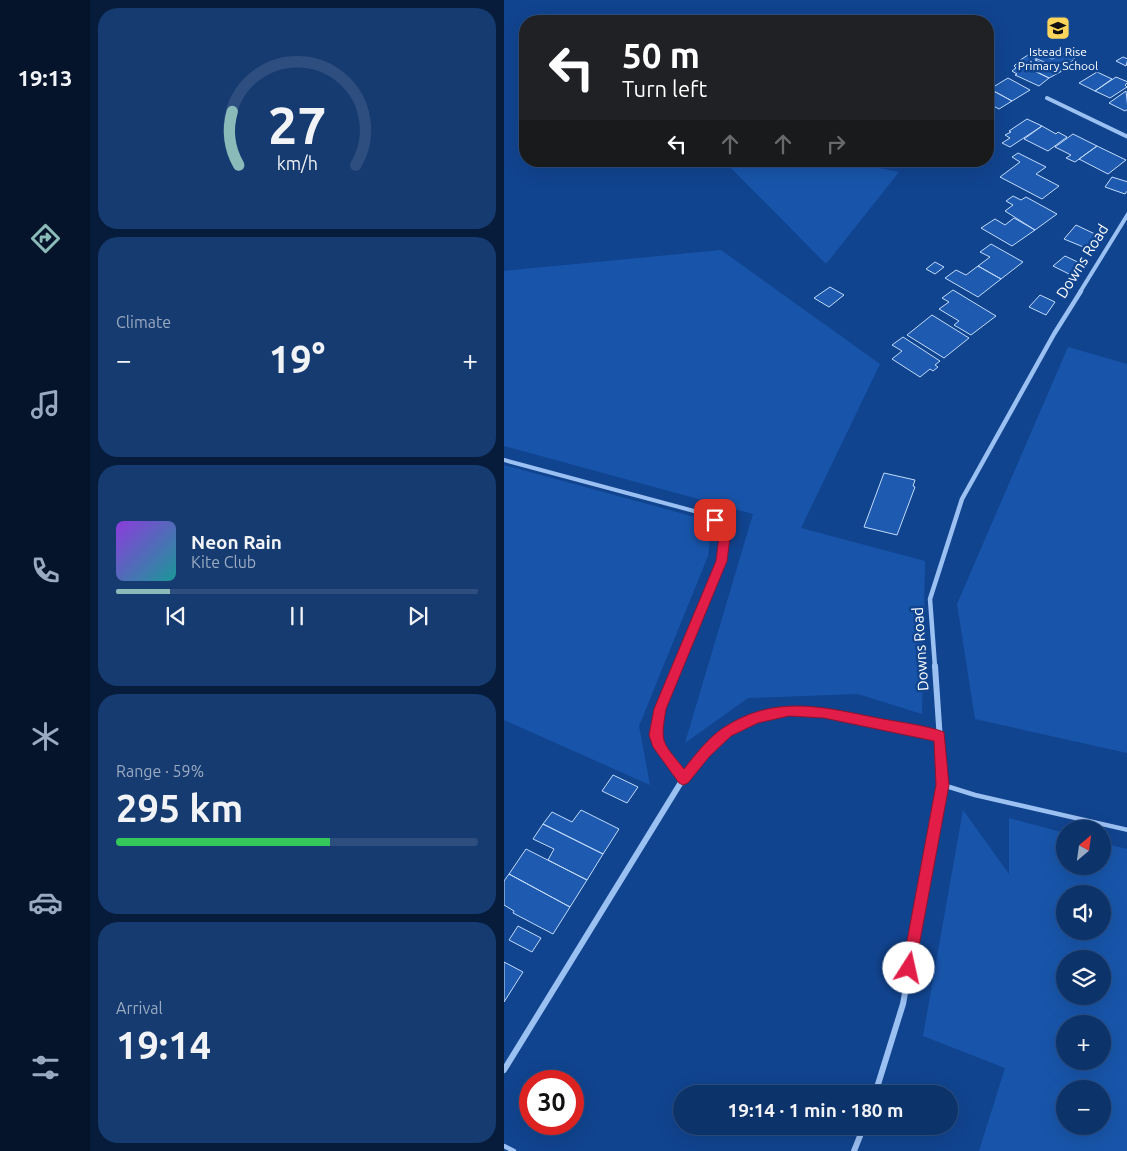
<!DOCTYPE html>
<html lang="en">
<head>
<meta charset="utf-8">
<style>
  body { margin:0; font-family:Ubuntu,sans-serif; background:#163b71; color:#f1f3f6; height:100vh; display:flex; flex-direction:column; font-size:19px; white-space:nowrap }
  * { box-sizing:border-box; margin:0 }
  p { font-size:16px; color:#9aaac1 }
  .icon { flex:none; width:28px; height:28px; fill:none; stroke:currentColor; stroke-width:2; stroke-linecap:round; stroke-linejoin:round }
  .map { position:relative; flex:1; overflow:hidden }
  .drawer { display:flex; flex-direction:column; gap:8px; padding:8px; background:#071c3b; width:414px }
  .drawer>* { flex:none }
  .banner { position:absolute; left:15px; top:15px; width:475px; height:152px; border-radius:20px; box-shadow:0 5px 20px #0002,0 0 0 1px #2d4e7e; background:#202124; color:#fff; overflow:hidden }
  .needle { width:32px; rotate:29deg }
  .buttons { position:absolute; left:552px; top:820px; display:grid; gap:10px }
  .buttons a { display:grid; place-items:center; width:55px; height:55px; border-radius:50%; background:#0d336b; box-shadow:0 5px 20px #0002,0 0 0 1px #2d4e7e; font-size:25px }
  .speed { position:absolute; left:15px; top:1070px; display:flex; gap:10px; font-size:25px; font-weight:700; text-align:center }
  .speed>* { display:grid; place-content:center; width:65px; height:65px; border-radius:50%; background:#0d336b; box-shadow:0 5px 20px #0002,0 0 0 1px #2d4e7e; line-height:1 }
  .speed .limit { border:8px solid #d22; background:#fff; color:#111 }
  .pin { position:absolute; display:grid; place-items:center; width:42px; height:42px; color:#fff; margin:-21px; border-radius:10px; box-shadow:0 2px 8px #0006 }
  .me { position:absolute; width:55px; margin:-28px; rotate:10deg; stroke-linejoin:round; filter:drop-shadow(0 0 4px #0008) }
  .turn { display:flex; align-items:center; gap:18px; height:105px; padding:0 20px; font-size:22px }
  .turn .icon { width:65px; height:65px; stroke-width:2.5 }
  .turn b { display:block; font-size:35px; line-height:42px }
  .lanes { display:flex; align-items:center; height:48px; padding:0 20px; background:#0003; justify-content:center; gap:25px; direction:ltr }
  .lanes .off { opacity:.35 }
  .big { font-size:38px; font-weight:700; line-height:1.1 }
  .drawer .card { flex:1; display:flex; flex-direction:column; justify-content:center; gap:8px; min-width:0; padding:0 18px; border-radius:20px; background:#163b71 }
  .drawer .dial { align-items:center; gap:0 }
  .dial svg { height:130px; overflow:visible; fill:none; stroke:#2d4e7e; stroke-width:7; stroke-linecap:round; text-anchor:middle }
  .dial text { fill:#f1f3f6; stroke:none }
  .song { display:flex; align-items:center; gap:15px }
  .cover { width:60px; height:60px; border-radius:8px; background:linear-gradient(135deg,hsl(270 70% 55%),hsl(180 70% 35%)) }
  .played { height:5px; border-radius:2px; background:linear-gradient(90deg,#8bbbb9 15%,#2d4e7e 15%) }
  .keys { display:flex; justify-content:space-around; direction:ltr }
  .heat { display:flex; justify-content:space-between; align-items:center; font-size:28px; direction:ltr }
  .charge { height:8px; border-radius:4px; background:linear-gradient(90deg,#34c759 59%,#2d4e7e 0) }
  .trip { position:absolute; left:169px; top:1085px; width:285px; height:50px; border-radius:25px; background:#0d336b; box-shadow:0 5px 20px #0002,0 0 0 1px #2d4e7e; font-weight:700; line-height:50px; text-align:center }
  main { display:flex; flex:1; min-height:0 }
  .dock { display:flex; flex-direction:column; width:90px; justify-content:space-around; align-items:center; background:#05142b; color:#9aaac1 }
  .dock .icon { width:35px; height:35px }
  .dock .current { color:#8bbbb9 }
  .dock b { font-size:22px; color:#f1f3f6 }
  .map>svg:first-child { display:block }
  .green { fill:#1855aa; fill-rule:evenodd }
  .building { fill:#1e5aaf; stroke:#c2dbfd }
  .lines { fill:none; stroke-linecap:round; stroke-linejoin:round }
  .service-far1 { stroke:#9bc0f2; stroke-width:4 }
  .service { stroke:#9bc0f2; stroke-width:4.5 }
  .minor-far2 { stroke:#9bc0f2; stroke-width:4 }
  .minor-far1 { stroke:#9bc0f2; stroke-width:4.5 }
  .minor { stroke:#9bc0f2; stroke-width:6 }
  .route { fill:#e11d48; stroke:#92132f }
  .labels { text-anchor:middle; dominant-baseline:central; stroke-width:5; stroke-linejoin:round; paint-order:stroke }
  .far-poi-label { font-size:12px; fill:#fff; stroke:#11448f }
  .street-label { font-size:15px; fill:#fff; stroke:#11448f }
</style>
</head>
<body>
<main>
<nav class="dock">
<b>19:13</b>
<svg class="icon current" aria-label="directions" viewBox="0 0 24 24"><path d="M12 3l9 9-9 9-9-9zM9 14v-3h6M13 9l2 2-2 2"/></svg>
<svg class="icon" aria-label="music" viewBox="0 0 24 24"><path d="M9 18V5l10-2v13"/><circle cx="6" cy="18" r="3"/><circle cx="16" cy="16" r="3"/></svg>
<svg class="icon" aria-label="phone" viewBox="0 0 24 24"><path d="M5 4h4l2 5-3 2q2 4 5 5l2-3 5 2v4C11 20 4 13 5 4z"/></svg>
<svg class="icon" aria-label="climate" viewBox="0 0 24 24"><path d="M12 3v18M4 7l16 10M4 17L20 7"/></svg>
<svg class="icon" aria-label="car" viewBox="0 0 24 24"><path d="M5 17H2v-5l4-1 3-4h7l3 4 3 1v5h-3M9 17h6M6 11h13"/><circle cx="7" cy="17" r="2"/><circle cx="17" cy="17" r="2"/></svg>
<svg class="icon" aria-label="filters" viewBox="0 0 24 24"><path d="M4 7h16M4 17h16"/><circle cx="9" cy="7" r="2"/><circle cx="15" cy="17" r="2"/></svg>
</nav>
<section class="drawer">
<div class="card dial"><svg viewBox="0 0 100 80">
<path d="M14 69A42 42 0 1 1 86 69"/>
<path d="M14 69A42 42 0 0 1 10 36" stroke="#8bbbb9"/>
<text x="50" y="56" font-size="32" font-weight="700">27</text>
<text x="50" y="72" font-size="11">km/h</text>
</svg></div>
<div class="card"><p>Climate</p>
<div class="heat"><a>−</a><b class="big">19°</b><a>+</a></div>
</div>
<div class="card">
<div class="song"><i class="cover"></i><div><b>Neon Rain</b><p>Kite Club</p></div></div>
<div class="played"></div>
<div class="keys"><svg class="icon" aria-label="previous" viewBox="0 0 24 24"><path d="M18 5L8 12l10 7zM5 5v14"/></svg><svg class="icon" aria-label="pause" viewBox="0 0 24 24"><path d="M8 5v14M16 5v14"/></svg><svg class="icon" aria-label="next" viewBox="0 0 24 24"><path d="M6 5l10 7-10 7zM19 5v14"/></svg></div>
</div>
<div class="card"><p>Range · 59%</p><b class="big">295 km</b><div class="charge"></div></div>
<div class="card"><p>Arrival</p><b class="big">19:14</b></div>
</section>
<div class="map">
<svg width="624" height="1151" viewBox="0 0 624 1151">
  <rect width="100%" height="100%" fill="#11448f"/>
  <path class="green" d="M220,161H341L395,172L322,264Z
    M217,250L376,364L297,528L421,561L418,714L354,694L244,698L181,743L249,514L0,446V271Z
    M564,347L623,364V753L471,719L453,604Z
    M0,465L191,517L207,532L204,556L135,726L146,785L0,720Z
    M459,810L505,874V818L561,833V866H599V843L623,849V1151H475L501,1068L419,1036ZM561,894H599V931H561ZM561,959H599V996H561ZM561,1024H599V1061H561ZM561,1089H599V1126H561Z"/>
  <path class="building" d="M565,52L571,55L567,57L571,59L556,69L531,58L537,54L548,59L552,57L549,55L553,53L561,54Z
    M524,55L533,59L531,60L558,71L545,78L513,62Z
    M619,57L624,59L622,66L612,61Z
    M512,64H516L545,78L535,86L511,75L513,74L508,71L512,68L510,66Z
    M593,72L608,79L591,91L575,83Z
    M612,77L624,82L621,85L623,87L606,98L591,91Z
    M504,78L526,90L508,101L486,89Z
    M486,89L508,101L495,109L484,103V90Z
    M622,91L624,109L621,111L605,103Z
    M523,119L538,126L506,147L498,143L506,138L501,135L507,132L505,131Z
    M538,126L552,134L554,132L563,137L544,151L520,139Z
    M569,134L593,146L571,162L562,158L567,155L551,147Z
    M593,146L622,160L604,174L575,159Z
    M514,153L542,167L532,174L555,186L538,199L496,177L516,162L508,157Z
    M608,177L624,182V190L621,194L601,187Z
    M509,196L517,200L522,197L553,214L531,230L501,211L509,205L502,201Z
    M510,218L531,230L508,246L477,228L491,219L501,225Z
    M572,225L593,235L582,248L560,239Z
    M487,244L519,262L497,279L474,266L486,257L476,252Z
    M561,256L580,265L569,276L549,266Z
    M431,262L440,267L431,274L422,269Z
    M474,266L497,279L474,297L441,278L452,270L462,275Z
    M326,287L340,295L325,307L310,298Z
    M449,290L492,316L467,335L450,325L455,321L435,309L445,302L438,298Z
    M536,295L551,302L542,315L525,307Z
    M428,315L465,338L440,358L403,335Z
    M399,337L436,361L431,365L434,367L429,371L426,369L416,377L388,359L398,351L388,345Z
    M380,473L411,480L409,486L411,487L393,535L360,527Z
    M109,775L134,787L123,803L98,791Z
    M77,810L115,829L99,854L39,824L48,812L68,822Z
    M39,824L99,854L83,880L44,860L50,849L29,839Z
    M22,849L83,880L66,907L5,874Z
    M5,874L66,907L49,934L9,913L10,911L0,905V881Z
    M14,926L37,938L28,952L5,940Z
    M0,962L19,972L0,1002Z"/>
  <g class="lines">
    <path class="service-far1" d="M0,460L190,511L213,523L219,535V551L217,561L173,667"/>
    <path class="service" d="M174,666C164,690 145,721 156,747C162,759 171,769 179,779
      M439,785L471,795L624,830
      M0,1146L10,1151"/>
    <path class="minor-far2" d="M543,98L624,137
      M576,292L624,214"/>
    <path class="minor-far1" d="M431,667L426,599L458,499L550,334L577,291"/>
    <path class="minor" d="M0,1070L179,779L201,753L223,732L252,718L285,710L320,713L436,736
      M371,1094L399,1004L439,785L431,666
      M350,1151L360,1126"/>
  </g>
  <path class="route" d="M211,516L215,517L226,537L223,561L162,709C156,744 158,741 180,769C191,755 204,738 219,728C269,695 315,706 369,717C392,722 418,724 440,732L445,785L410,973L405,975L400,973L398,968L432,785L430,741L320,718L285,716L254,723L227,736L205,757L184,783L179,785L175,783L149,747L145,735L150,709L212,561L215,537L206,520Z"/>
  <defs>
    <g id="school-square" transform="scale(1.25)"><rect x="-9" y="-9" width="18" height="18" rx="4" fill="#ffd55c" stroke="#11448f"/><path d="M0-5L7-2L0 1L-7-2ZM-4 1L0 2.5L4 1V4Q0 6-4 4Z" fill="#111"/></g>
  </defs>
  <g fill-rule="evenodd">
    <use href="#school-square" x="554" y="28"/>
  </g>
  <g class="labels">
    <g class="far-poi-label">
      <text x="554" y="51">Istead Rise<tspan x="554" dy="14">Primary School</tspan></text>
    </g>
    <g class="street-label">
      <text transform="translate(578 261) rotate(-58)">Downs Road</text>
      <text transform="translate(416 649) rotate(-94)">Downs Road</text>
    </g>
  </g>
</svg>
<div class="buttons">
<a><svg class="needle" viewBox="-14 -14 28 28"><path d="M0-13l5 13h-10z" fill="#e53935"/><path d="M0 13l5-13h-10z" fill="#9aaac1"/></svg></a>
<a><svg class="icon" aria-label="sound" viewBox="0 0 24 24"><path d="M4 9h4l5-4v14l-5-4H4zM17 9q2 3 0 6"/></svg></a>
<a><svg class="icon" aria-label="layers" viewBox="0 0 24 24"><path d="M12 4l9 5-9 5-9-5zM3 14l9 5 9-5"/></svg></a>
<a>+</a>
<a>−</a>
</div>
<div class="speed"><div class="limit">30</div></div>
<div class="pin" style="left:211px;top:520px;background:#d93025"><svg class="icon" aria-label="arrive" viewBox="0 0 24 24"><path d="M6 21V4h12l-3 4 3 4H6"/></svg></div>
<svg class="me" style="left:405px;top:968px" viewBox="-20 -20 40 40"><circle r="19" fill="#fff"/><path d="M0-13L10 11 0 6-10 11z" fill="#e11d48"/></svg>
<div class="trip">19:14 · 1 min · 180 m</div>
<div class="banner">
<div class="turn"><svg class="icon" aria-label="left" viewBox="0 0 24 24"><path d="M17 20v-9H6M10 6l-5 5 5 5"/></svg><div><b>50 m</b>Turn left</div></div>
<div class="lanes"><svg class="icon" aria-label="left" viewBox="0 0 24 24"><path d="M17 20v-9H6M10 6l-5 5 5 5"/></svg><svg class="icon off" aria-label="ahead" viewBox="0 0 24 24"><path d="M12 20V5M6 11l6-6 6 6"/></svg><svg class="icon off" aria-label="ahead" viewBox="0 0 24 24"><path d="M12 20V5M6 11l6-6 6 6"/></svg><svg class="icon off" aria-label="right" viewBox="0 0 24 24"><path d="M7 20v-9h11M14 6l5 5-5 5"/></svg></div>
</div>
</div>
</main>
</body>
</html>
